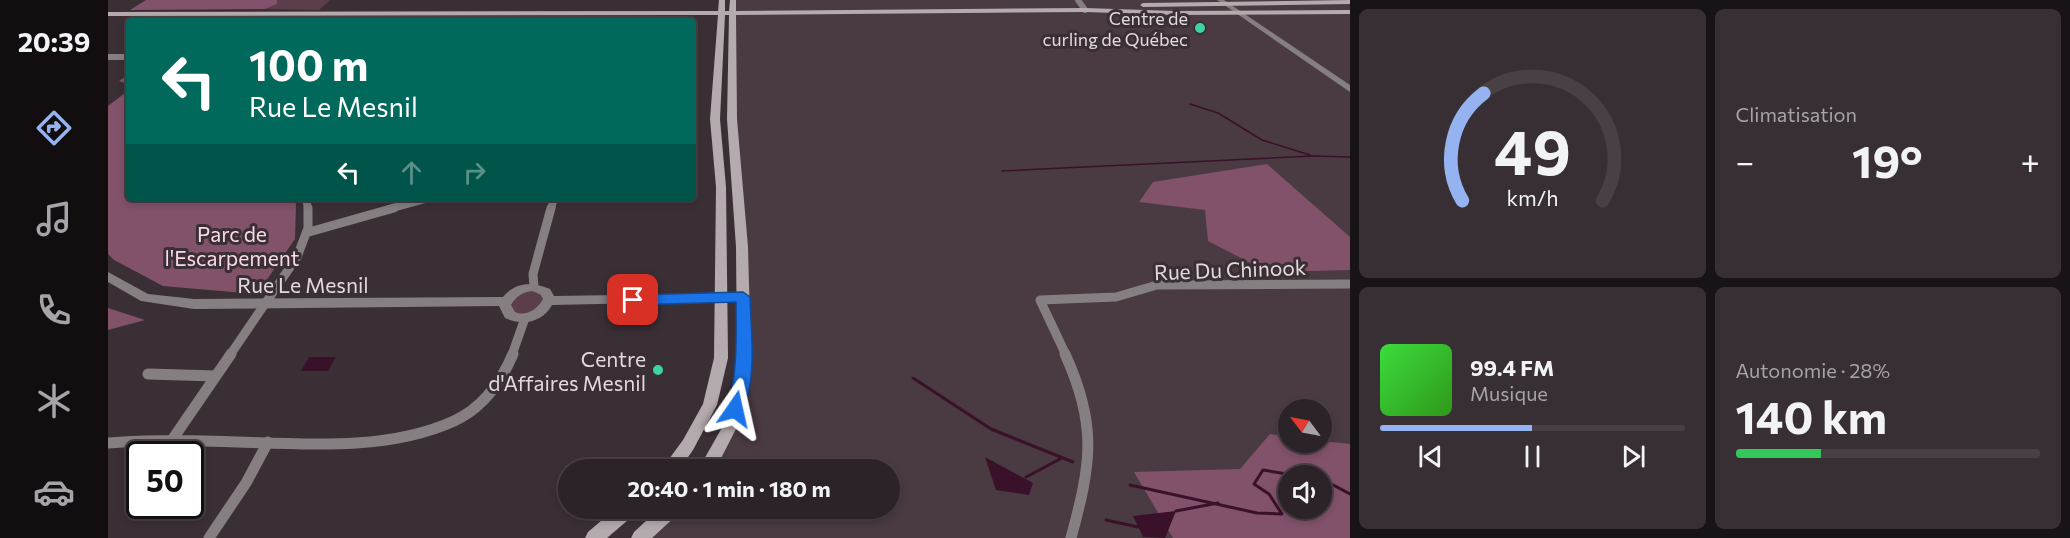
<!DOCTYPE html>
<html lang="fr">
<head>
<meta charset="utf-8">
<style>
  body { margin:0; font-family:Commissioner,sans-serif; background:#382f34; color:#f1f3f6; height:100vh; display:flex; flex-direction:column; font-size:22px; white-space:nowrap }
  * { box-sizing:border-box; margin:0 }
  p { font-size:20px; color:#a6a4a8 }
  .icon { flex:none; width:33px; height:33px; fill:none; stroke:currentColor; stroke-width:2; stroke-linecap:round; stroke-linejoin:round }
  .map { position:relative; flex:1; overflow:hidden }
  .drawer { display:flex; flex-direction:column; gap:9px; padding:9px; background:#181316; width:720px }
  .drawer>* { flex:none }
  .banner { position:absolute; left:18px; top:18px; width:570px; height:183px; border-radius:6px; box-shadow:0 3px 9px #0003,0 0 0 2px #484045; background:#00695c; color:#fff; overflow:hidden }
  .needle { width:39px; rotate:302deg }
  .tools { position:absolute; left:1170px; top:399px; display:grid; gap:12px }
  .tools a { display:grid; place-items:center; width:54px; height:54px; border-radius:50%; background:#2c2328; box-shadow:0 3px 9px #0003,0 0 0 2px #484045; font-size:30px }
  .speed { position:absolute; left:18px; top:441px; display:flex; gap:12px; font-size:30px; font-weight:700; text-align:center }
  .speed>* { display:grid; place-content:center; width:78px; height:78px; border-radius:50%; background:#2c2328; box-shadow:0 3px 9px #0003,0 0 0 2px #484045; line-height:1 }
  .speed .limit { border:3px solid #111; border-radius:9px; background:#fff; color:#111 }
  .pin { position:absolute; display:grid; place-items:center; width:51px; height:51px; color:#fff; margin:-26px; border-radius:12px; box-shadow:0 3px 9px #0006 }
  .me { position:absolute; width:66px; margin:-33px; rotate:11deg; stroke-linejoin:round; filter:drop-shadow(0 0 4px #0008) }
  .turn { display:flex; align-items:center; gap:21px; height:126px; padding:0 24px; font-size:27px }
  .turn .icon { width:78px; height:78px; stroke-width:2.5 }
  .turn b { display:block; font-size:42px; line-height:51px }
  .lanes { display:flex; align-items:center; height:57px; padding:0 24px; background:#0003; justify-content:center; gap:30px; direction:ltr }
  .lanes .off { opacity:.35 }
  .big { font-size:45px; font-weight:700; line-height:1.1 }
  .drawer .widget { flex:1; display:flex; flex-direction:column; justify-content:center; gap:9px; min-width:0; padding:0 21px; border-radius:9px; background:#382f34 }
  .drawer .dial { align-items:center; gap:0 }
  .dial svg { height:156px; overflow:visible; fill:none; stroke:#484045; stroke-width:7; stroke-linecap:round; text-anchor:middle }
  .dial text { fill:#f1f3f6; stroke:none }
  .song { display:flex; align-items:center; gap:18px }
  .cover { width:72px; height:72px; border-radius:9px; background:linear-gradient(135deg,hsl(120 70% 55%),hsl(110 70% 35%)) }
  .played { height:6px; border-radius:3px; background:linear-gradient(90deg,#95b2f1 50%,#484045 50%) }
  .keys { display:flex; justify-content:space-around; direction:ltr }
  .heat { display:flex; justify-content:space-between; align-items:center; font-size:33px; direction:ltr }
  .charge { height:9px; border-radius:4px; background:linear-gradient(90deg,#34c759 28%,#484045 0) }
  .drawer .tiles { flex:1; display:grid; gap:9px; grid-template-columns:repeat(2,1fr) }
  .trip { position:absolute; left:450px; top:459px; width:342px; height:60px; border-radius:30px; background:#2c2328; box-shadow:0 3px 9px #0003,0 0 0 2px #484045; font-weight:700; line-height:60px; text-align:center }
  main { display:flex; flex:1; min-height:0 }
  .tabs { display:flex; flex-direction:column; width:108px; justify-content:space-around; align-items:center; background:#120e10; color:#a6a4a8 }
  .tabs .icon { width:42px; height:42px }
  .tabs .current { color:#95b2f1 }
  .tabs b { font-size:27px; color:#f1f3f6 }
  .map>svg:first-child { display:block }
  .built { fill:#4a3a42; fill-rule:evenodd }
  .green { fill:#5a3e4c }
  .forest { fill:#82526b; fill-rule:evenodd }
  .water { fill:#391129 }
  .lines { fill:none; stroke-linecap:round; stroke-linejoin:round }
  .stream-far1 { stroke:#391129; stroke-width:1.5 }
  .stream { stroke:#391129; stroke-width:3 }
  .minor-far3 { stroke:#857f82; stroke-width:6 }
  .minor-far2 { stroke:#857f82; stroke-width:8 }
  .minor-far1 { stroke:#857f82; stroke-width:9 }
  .minor { stroke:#857f82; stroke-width:11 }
  .tertiary { fill:#857f82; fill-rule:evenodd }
  .secondary { fill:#b4abaf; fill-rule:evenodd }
  .route { fill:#1a73e8; stroke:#114b97; stroke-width:1.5 }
  .poi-dot { fill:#3dd4a3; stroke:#3a2f35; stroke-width:2 }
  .labels { text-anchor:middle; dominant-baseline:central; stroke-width:6; stroke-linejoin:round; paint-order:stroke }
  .far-poi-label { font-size:18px; fill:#e1dadd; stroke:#3a2f35; text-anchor:end }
  .park-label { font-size:21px; fill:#f9d9e9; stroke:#3a2f35 }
  .street-label { font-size:21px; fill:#e1dadd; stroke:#3a2f35 }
  .poi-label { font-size:21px; fill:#e1dadd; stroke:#3a2f35; text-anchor:end }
</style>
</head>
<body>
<main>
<nav class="tabs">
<b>20:39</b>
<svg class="icon current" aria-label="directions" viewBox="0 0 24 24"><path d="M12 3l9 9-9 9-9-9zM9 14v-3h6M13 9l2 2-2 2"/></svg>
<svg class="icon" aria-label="music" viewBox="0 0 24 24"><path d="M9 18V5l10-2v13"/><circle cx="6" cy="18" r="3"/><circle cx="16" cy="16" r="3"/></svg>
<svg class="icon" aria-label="phone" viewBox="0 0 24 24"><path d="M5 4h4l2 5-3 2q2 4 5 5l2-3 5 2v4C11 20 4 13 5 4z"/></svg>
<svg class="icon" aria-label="climate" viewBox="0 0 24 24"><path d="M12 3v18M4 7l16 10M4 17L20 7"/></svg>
<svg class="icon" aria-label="car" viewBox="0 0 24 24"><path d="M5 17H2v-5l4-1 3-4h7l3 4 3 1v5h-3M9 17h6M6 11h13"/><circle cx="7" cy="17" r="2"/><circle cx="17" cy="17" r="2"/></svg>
</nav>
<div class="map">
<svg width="1242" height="538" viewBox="0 0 1242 538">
  <rect width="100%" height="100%" fill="#3a2f35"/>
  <path class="built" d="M625,0H1242V538H532L564,509L782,508V470L598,469L632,394ZM1180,410H1214V442H1180ZM1180,476H1214V508H1180Z"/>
  <path class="green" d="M169,0H222L211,10L157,9L168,4Z
    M431,288L439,305L411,317L398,301L400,298Z"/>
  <path class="forest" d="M38,0H169V4L157,9L22,10Z
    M21,74V198H185L188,204L187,239L149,294L55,286L6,260L0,254V106L17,93V83L11,81Z
    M1159,164L1242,237V270L1160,272L1100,241L1097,210L1031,202L1045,182Z
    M0,308L37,320L0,330Z
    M1162,434L1180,437V442L1214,441L1242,444V538H1065L1026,472L1132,469ZM1180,476H1214V508H1180Z"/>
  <path class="water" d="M201,357H228L220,371H193Z
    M877,457L925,483L921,495L888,490Z
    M1068,511L1057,538L1035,537L1025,516Z"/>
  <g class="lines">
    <path class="stream-far1" d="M1082,104L1110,113L1154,140L1202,155
      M894,171L1205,156L1242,157"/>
    <path class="stream" d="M805,378L883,429L965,462
      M918,477L952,459
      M1214,479L1242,494
      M1022,485L1149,513L1174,514L1161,494L1146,484L1155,470L1191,476
      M1068,511L1110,503
      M998,520L1030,527"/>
    <path class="minor-far3" d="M970,0L977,10
      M0,57H19"/>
    <path class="minor-far2" d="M198,198L200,209
      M281,209L321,198
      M443,209L446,198"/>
    <path class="minor-far1" d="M201,232L286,208
      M426,287L425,274L443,208
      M122,355L189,257L200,228V208
      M404,355L417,318
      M958,355L932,300L1008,297L1049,285L1242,284"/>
    <path class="minor" d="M957,354C990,426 983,464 963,538
      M40,374L108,376
      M64,440L123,354
      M0,443C32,441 64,440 96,441C175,442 272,455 346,421C375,408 393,382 405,354
      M101,538L138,483L160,442"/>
    <path class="tertiary" d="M1109,0H1116L1242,85V92Z
      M0,272L40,294L86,299L395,297C408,281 425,282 442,289L446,296L635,293L639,294L641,297L639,300L635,301L444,305C434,323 414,326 397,318L391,306L86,309L33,301L0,282ZM425,291L433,295L435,299C430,309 418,317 407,312L403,305C408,296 415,292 425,291Z"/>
    <path class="secondary" d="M611,0H617V11H621L622,0H628V11L977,8L1067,11L1242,10V14L1067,15L977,12L628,15L629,119L640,247L643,358L639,394L630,425L607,470H590L616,424L625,394L629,358L628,247L619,119L621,15H617L612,119L618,187L620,358L609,405L585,450L571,470H553L575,440L595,404L606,358L608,187L602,119L610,15L0,16V12L610,11Z
      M1242,0V4L1035,7L1032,5L1035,3Z
      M508,508H529L527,514L499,538H477L480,532Z
      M552,508H572L570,514L544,538H523L526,532Z"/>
  </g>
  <path class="route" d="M635,292L642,297C643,333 650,380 633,414L627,416L622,414L619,409C630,374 628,338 628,302L525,305L518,300L525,295Z"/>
  <g class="poi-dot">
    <circle cx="1092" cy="28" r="6"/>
    <circle cx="550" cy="370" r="6"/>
  </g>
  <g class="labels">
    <g class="far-poi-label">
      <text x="1080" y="18">Centre de<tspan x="1080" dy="21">curling de Québec</tspan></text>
    </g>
    <g class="park-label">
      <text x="124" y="233">Parc de<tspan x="124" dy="24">l'Escarpement</tspan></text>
    </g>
    <g class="street-label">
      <text transform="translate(1122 269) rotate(-2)">Rue Du Chinook</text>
      <text x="195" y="284">Rue Le Mesnil</text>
    </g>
    <g class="poi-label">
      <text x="538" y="358">Centre<tspan x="538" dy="24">d'Affaires Mesnil</tspan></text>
    </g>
  </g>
</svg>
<div class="tools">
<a><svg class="needle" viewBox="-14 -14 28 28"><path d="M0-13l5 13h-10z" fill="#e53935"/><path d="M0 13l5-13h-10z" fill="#a6a4a8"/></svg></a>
<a><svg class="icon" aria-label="sound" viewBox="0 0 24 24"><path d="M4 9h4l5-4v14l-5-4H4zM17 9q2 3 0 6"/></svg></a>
</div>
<div class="speed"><div class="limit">50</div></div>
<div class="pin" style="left:525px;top:300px;background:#d93025"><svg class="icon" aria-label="arrive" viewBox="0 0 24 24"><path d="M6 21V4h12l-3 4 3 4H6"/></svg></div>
<svg class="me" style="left:627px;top:409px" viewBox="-20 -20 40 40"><path d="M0-17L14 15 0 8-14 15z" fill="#1a73e8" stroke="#fff" stroke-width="4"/></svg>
<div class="trip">20:40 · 1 min · 180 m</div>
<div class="banner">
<div class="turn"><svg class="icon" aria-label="left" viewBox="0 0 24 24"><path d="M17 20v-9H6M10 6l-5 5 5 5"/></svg><div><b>100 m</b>Rue Le Mesnil</div></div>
<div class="lanes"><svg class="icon" aria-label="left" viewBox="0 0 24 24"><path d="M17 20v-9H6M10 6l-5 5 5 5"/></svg><svg class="icon off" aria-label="ahead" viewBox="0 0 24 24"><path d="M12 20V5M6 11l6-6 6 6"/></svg><svg class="icon off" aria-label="right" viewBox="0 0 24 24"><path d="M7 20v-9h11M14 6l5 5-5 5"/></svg></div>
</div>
</div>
<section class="drawer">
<div class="tiles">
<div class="widget dial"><svg viewBox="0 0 100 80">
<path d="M14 69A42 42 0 1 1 86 69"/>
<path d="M14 69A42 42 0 0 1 25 14" stroke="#95b2f1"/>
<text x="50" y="56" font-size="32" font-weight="700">49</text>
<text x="50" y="72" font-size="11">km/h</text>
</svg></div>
<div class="widget"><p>Climatisation</p>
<div class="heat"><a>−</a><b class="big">19°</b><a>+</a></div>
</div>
<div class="widget">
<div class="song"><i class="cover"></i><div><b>99.4 FM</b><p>Musique</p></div></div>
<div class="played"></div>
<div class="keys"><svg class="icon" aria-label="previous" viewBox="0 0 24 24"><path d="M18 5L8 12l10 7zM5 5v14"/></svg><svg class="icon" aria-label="pause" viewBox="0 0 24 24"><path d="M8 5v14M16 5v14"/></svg><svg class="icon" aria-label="next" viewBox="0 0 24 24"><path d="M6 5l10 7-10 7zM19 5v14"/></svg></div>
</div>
<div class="widget"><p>Autonomie · 28%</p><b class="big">140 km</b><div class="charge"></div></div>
</div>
</section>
</main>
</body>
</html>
